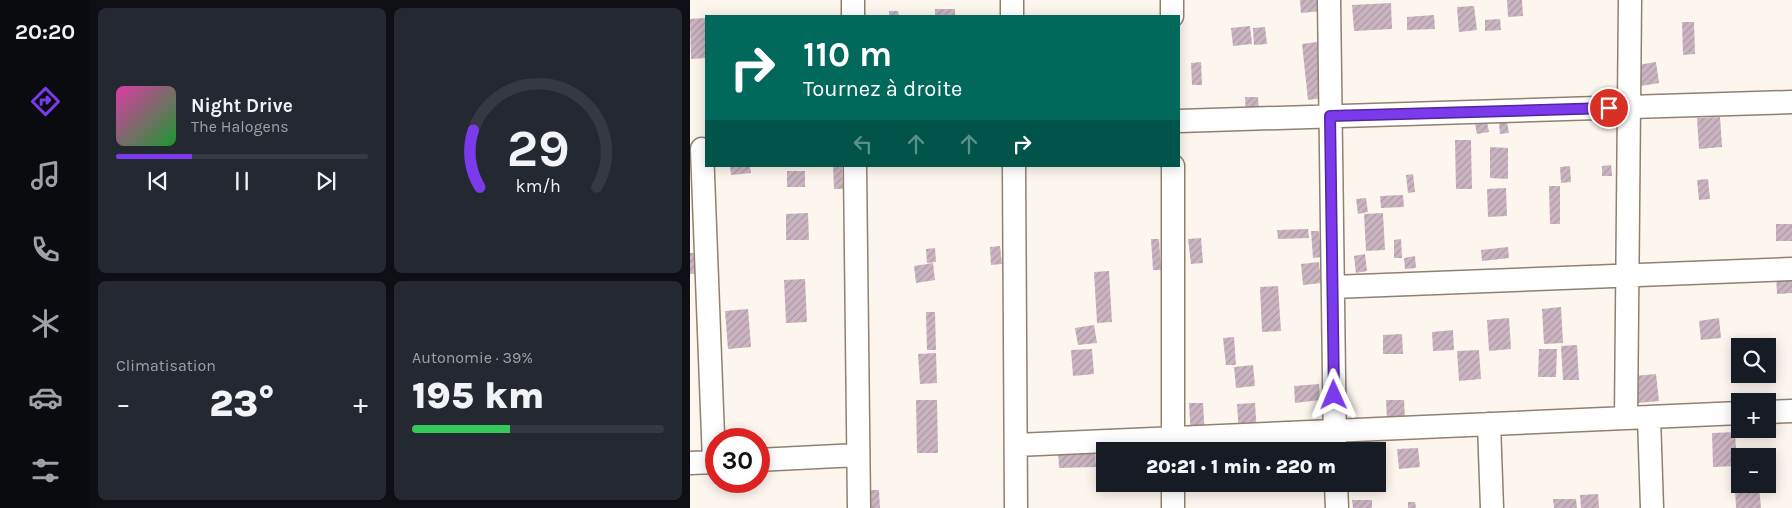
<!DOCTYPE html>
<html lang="fr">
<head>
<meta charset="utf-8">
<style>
  body { margin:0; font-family:Karla,sans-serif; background:#242831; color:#f1f3f6; height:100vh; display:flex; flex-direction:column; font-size:19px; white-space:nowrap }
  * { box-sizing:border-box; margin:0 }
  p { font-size:16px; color:#9ea1a6 }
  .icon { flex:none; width:28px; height:28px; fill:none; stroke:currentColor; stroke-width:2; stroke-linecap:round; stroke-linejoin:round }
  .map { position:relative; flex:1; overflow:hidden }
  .details { display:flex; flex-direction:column; gap:8px; padding:8px; background:#0d0f14; width:600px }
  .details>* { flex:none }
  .banner { position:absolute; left:15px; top:15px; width:475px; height:152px; border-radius:0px; box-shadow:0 2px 12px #0003; background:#00695c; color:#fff; overflow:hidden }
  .buttons { position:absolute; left:1041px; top:338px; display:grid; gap:10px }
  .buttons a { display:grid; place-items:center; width:45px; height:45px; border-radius:0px; background:#171b24; box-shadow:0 2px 12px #0003; font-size:25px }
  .speed { position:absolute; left:15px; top:428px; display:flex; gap:10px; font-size:25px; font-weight:700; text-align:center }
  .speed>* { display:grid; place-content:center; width:65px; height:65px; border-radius:50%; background:#171b24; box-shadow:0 2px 12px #0003; line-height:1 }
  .speed .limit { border:8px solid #d22; background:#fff; color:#111 }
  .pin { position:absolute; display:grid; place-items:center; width:42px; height:42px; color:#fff; margin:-21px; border:2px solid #fff; border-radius:50%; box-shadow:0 1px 5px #0007 }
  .me { position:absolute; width:55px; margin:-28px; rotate:359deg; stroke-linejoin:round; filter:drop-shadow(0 0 4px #0008) }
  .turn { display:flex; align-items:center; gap:18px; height:105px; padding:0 15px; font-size:22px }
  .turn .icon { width:65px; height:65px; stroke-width:2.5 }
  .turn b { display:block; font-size:35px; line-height:42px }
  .lanes { display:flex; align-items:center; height:48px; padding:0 15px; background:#0003; justify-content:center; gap:25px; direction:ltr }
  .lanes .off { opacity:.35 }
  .big { font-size:38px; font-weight:800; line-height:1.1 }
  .details .widget { flex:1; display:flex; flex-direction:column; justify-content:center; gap:8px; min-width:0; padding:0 18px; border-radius:8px; background:#242831 }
  .details .dial { align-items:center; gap:0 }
  .dial svg { height:130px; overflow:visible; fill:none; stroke:#363941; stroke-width:7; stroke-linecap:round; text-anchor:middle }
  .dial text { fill:#f1f3f6; stroke:none }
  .song { display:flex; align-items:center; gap:15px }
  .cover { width:60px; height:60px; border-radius:8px; background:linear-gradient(135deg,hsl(320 70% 55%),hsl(130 70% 35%)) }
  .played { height:5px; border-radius:2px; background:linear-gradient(90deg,#7c3aed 30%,#363941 30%) }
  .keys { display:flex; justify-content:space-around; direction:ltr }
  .heat { display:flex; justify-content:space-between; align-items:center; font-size:28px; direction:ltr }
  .charge { height:8px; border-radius:4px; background:linear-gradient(90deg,#34c759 39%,#363941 0) }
  .details .tiles { flex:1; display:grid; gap:8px; grid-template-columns:repeat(2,1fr) }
  .trip { position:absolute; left:406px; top:442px; width:290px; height:50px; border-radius:0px; background:#171b24; box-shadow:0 2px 12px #0003; font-weight:800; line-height:50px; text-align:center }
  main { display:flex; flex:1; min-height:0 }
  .tabs { display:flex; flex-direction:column; width:90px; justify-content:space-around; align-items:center; background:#090b0e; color:#9ea1a6 }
  .tabs .icon { width:35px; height:35px }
  .tabs .current { color:#7c3aed }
  .tabs b { font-size:22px; color:#f1f3f6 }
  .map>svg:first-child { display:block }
  .building { fill:url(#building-hatch) }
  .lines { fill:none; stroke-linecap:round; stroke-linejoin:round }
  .minor-casing { stroke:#90806e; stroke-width:25 }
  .minor { stroke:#fff; stroke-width:22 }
  .route-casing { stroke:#51269a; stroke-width:12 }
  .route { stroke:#7c3aed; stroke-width:9 }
</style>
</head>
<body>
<main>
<nav class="tabs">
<b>20:20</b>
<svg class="icon current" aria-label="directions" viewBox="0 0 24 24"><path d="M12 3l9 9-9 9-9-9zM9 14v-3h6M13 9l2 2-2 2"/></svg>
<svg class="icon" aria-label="music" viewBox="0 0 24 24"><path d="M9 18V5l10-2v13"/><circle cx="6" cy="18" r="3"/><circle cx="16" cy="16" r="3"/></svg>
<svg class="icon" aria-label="phone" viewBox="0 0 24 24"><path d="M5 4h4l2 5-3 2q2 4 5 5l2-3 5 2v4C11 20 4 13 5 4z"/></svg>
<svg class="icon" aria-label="climate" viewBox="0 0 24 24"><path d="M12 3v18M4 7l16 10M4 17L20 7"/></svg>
<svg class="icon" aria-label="car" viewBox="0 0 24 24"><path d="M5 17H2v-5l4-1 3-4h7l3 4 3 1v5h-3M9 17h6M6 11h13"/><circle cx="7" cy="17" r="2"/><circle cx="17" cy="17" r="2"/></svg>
<svg class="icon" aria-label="filters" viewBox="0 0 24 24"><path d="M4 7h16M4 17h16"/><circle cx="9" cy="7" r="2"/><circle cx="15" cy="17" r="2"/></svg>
</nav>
<section class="details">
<div class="tiles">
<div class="widget">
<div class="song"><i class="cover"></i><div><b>Night Drive</b><p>The Halogens</p></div></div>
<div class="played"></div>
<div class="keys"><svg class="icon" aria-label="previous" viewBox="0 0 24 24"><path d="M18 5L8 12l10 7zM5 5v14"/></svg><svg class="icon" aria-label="pause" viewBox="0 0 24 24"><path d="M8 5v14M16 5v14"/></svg><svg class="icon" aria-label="next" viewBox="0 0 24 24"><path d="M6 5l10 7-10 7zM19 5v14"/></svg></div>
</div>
<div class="widget dial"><svg viewBox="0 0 100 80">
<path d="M14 69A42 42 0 1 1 86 69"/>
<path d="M14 69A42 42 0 0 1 10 34" stroke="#7c3aed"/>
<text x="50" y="56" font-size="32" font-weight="700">29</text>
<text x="50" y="72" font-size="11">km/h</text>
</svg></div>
<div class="widget"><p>Climatisation</p>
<div class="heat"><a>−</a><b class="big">23°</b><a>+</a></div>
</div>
<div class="widget"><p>Autonomie · 39%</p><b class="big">195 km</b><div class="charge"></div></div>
</div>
</section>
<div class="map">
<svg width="1102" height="508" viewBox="0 0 1102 508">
  <defs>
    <pattern id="building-hatch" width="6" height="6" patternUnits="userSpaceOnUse" patternTransform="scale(1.25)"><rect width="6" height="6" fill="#cbb4c1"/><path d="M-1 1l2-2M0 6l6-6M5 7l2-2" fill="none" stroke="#ad99a4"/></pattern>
  </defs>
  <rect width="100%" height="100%" fill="#fdf6ef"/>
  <path class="building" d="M610,0H630L631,11L611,13Z
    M817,0H832L833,16L818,17Z
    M701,3L702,29L664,31L662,5Z
    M784,6L787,30L769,32L767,7Z
    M245,9H265V16H245Z
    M199,11H208L209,16H199Z
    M744,15L745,29L717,30V17Z
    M15,18L16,58L1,59L0,19Z
    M810,19L811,30L795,31V20Z
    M992,22H1004L1005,54L993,55Z
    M560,26L562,44L543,46L541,28Z
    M575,27L577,44L564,45L563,28Z
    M627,42L633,98L618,100L612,44Z
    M511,62L512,85H502L501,63Z
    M966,62L969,83L951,86L948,65Z
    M555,97H568L569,113L556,114Z
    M1030,117L1032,147L1009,149L1007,118Z
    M797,122L799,132L787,134L785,124Z
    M817,122L819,133L810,134L809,123Z
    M765,140H781L782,189H766Z
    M800,147L818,148V179L800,178Z
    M921,165L922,176H912V166Z
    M40,166H60L61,173L41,175Z
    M143,166H152L153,189H144Z
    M880,166L881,182L871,183L870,167Z
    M97,171H115V187H97Z
    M723,174L725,192L718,193L716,175Z
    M1018,179L1020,199L1009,200L1007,180Z
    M859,186H870V224H860Z
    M816,188L817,216L798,217L797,189Z
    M713,195L714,207L691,208L690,196Z
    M676,198L678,212L668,214L666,199Z
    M118,213L119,240H96V214Z
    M693,213L695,250L676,251L674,214Z
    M1086,224H1102V241H1086Z
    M618,229L619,238L588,239L587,230Z
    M621,231H629L631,257L623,258Z
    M511,238L513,263L501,264L498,239Z
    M461,239H469L471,270H463Z
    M711,239L712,258H704V240Z
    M310,246L312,264L301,265L300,247Z
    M818,247L819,258L792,261L791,250Z
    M245,248L246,262L237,263L236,249Z
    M0,253H8L10,273L0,274Z
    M675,254L677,271L666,273L664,256Z
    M725,256L726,268L715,269L714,258Z
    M629,262L631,283L613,285L611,264Z
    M243,263L245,280L226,283L224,266Z
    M419,271L422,322L407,323L404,272Z
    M1102,273V293L1087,294L1086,274Z
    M115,279L117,322L96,323L94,280Z
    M588,286L591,331L572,332L570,287Z
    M871,307L873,343L854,344L852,309Z
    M58,309L61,347L38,349L35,311Z
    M236,312H245L246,350H237Z
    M819,318L821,349L799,351L797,320Z
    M1029,318L1031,338L1011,340L1009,321Z
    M404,325L407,343L388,345L385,328Z
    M763,330L764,350L743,351L742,332Z
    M712,334L713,354H693V335Z
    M544,337L546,365H536L533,338Z
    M887,345L889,380H873L871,346Z
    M402,349L404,374L383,376L381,350Z
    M849,349H867L866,377H848Z
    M789,350L791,379L769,381L767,351Z
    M246,353L247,383L230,384L228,354Z
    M563,365L565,386L546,388L544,367Z
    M966,374L969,401L947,403L944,376Z
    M629,384L630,400L605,403L604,386Z
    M226,400H247L248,453H227Z
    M696,400H714L715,419L697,420Z
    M499,403H513L515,438H501Z
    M565,403L567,433L549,434L547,404Z
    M1045,432L1047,466L1023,467L1022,433Z
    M405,447L406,467L369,468L368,449Z
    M728,448L730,467L709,469L707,449Z
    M1069,486L1071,508H1046L1045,488Z
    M180,490H189L190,508H181Z
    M908,494L909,508H891L890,495Z
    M863,499H886L887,508H864Z
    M662,500H682V508H663Z
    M718,502H725L726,508H718Z"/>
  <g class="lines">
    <g class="minor-casing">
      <path id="minor" d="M163,0V16
        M322,0V16
        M482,0V16
        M639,0L645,451
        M489,121L1102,102
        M12,149L24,462
        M165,166L169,508
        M324,166L326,508
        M483,166V451
        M643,287L1102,269
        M1078,412L1102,411
        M959,417L962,508
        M936,418L940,0
        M799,424L802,508
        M326,445L1050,413
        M69,460L168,455
        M0,463L26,462
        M483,484V508
        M646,484L647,508"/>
    </g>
    <use href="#minor" class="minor"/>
  </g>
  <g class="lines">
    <g class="route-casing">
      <path id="route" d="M644,395L640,116L919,108"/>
    </g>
    <use href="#route" class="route"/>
  </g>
</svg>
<div class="buttons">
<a><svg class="icon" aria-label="search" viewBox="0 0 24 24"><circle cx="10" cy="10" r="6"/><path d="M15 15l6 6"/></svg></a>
<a>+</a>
<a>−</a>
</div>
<div class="speed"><div class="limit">30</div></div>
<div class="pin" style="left:919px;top:108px;background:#d93025"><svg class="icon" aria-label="arrive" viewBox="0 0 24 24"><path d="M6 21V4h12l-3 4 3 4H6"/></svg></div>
<svg class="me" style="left:644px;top:395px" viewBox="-20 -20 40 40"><path d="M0-17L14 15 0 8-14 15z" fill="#7c3aed" stroke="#fff" stroke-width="4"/></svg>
<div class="trip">20:21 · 1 min · 220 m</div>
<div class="banner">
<div class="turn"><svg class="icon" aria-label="right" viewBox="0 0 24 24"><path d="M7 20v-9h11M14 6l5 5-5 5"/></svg><div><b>110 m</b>Tournez à droite</div></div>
<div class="lanes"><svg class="icon off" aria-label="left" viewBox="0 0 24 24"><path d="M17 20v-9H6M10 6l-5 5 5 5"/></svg><svg class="icon off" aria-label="ahead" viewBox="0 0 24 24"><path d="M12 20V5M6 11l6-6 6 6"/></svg><svg class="icon off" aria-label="ahead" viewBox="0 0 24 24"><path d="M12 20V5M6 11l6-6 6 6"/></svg><svg class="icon" aria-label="right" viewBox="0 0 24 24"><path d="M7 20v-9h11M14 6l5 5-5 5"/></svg></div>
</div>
</div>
</main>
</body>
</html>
